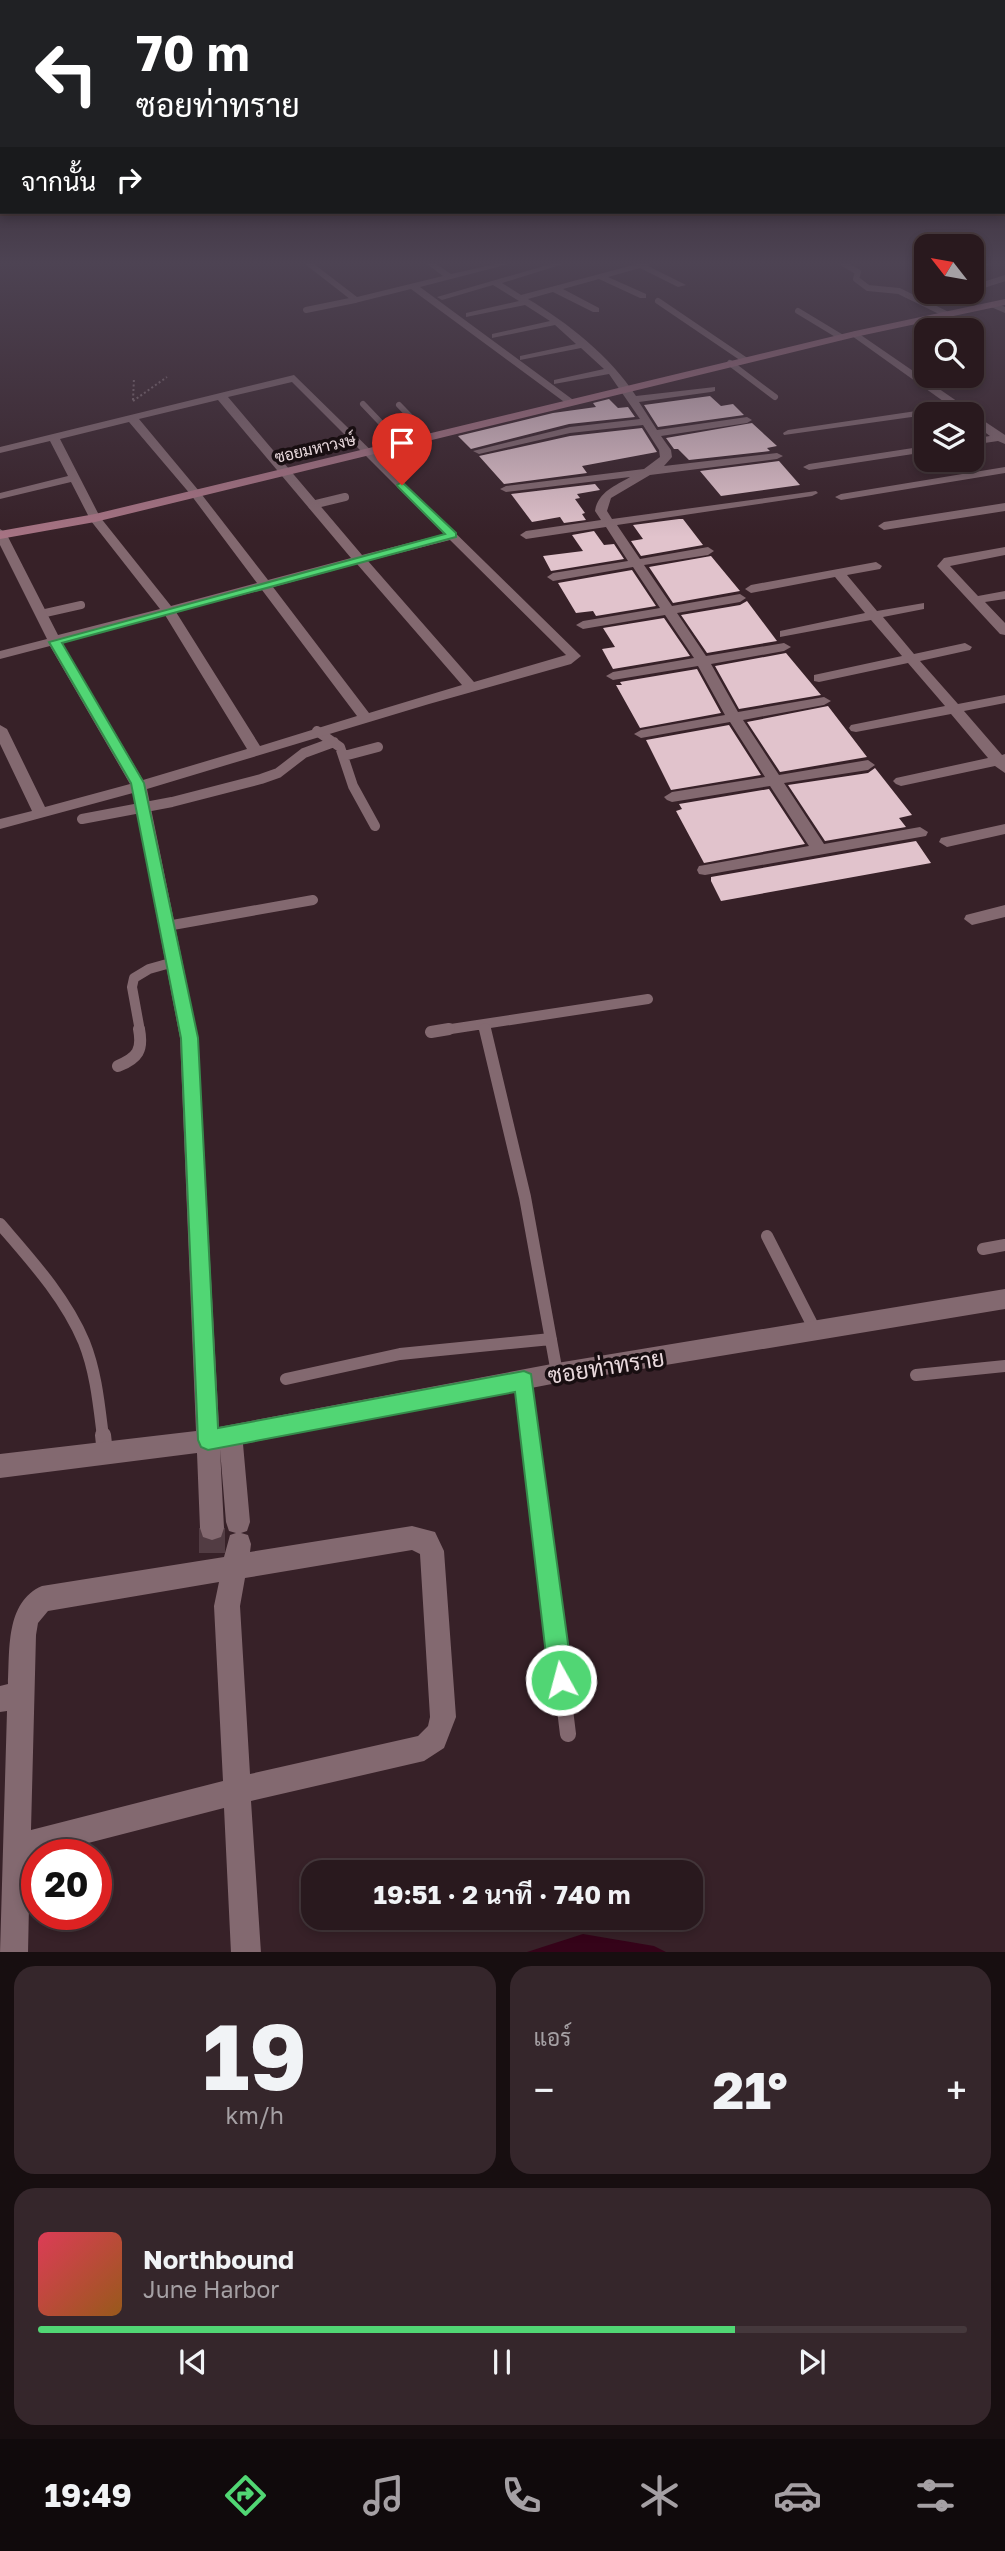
<!DOCTYPE html>
<html lang="th">
<head>
<meta charset="utf-8">
<style>
  body { margin:0; font-family:"Golos Text",Sarabun,sans-serif; background:#35262b; color:#f1f3f6; height:100vh; display:flex; flex-direction:column; font-size:26px; white-space:nowrap }
  * { box-sizing:border-box; margin:0 }
  p { font-size:23px; color:#a5a0a4 }
  .icon { flex:none; width:38px; height:38px; fill:none; stroke:currentColor; stroke-width:2; stroke-linecap:round; stroke-linejoin:round }
  .map { position:relative; height:1952px; overflow:hidden }
  .panel { display:flex; flex-direction:column; gap:14px; padding:14px; background:#170e10; flex:1 }
  .panel>* { flex:none }
  .hud { position:absolute; left:0px; top:0px; width:1006px; height:214px; box-shadow:0 4px 10px #0003,0 0 0 2px #45383c; background:#202124; color:#fff; overflow:hidden }
  .needle { width:46px; rotate:301deg }
  .fabs { position:absolute; left:914px; top:234px; display:grid; gap:14px }
  .fabs a { display:grid; place-items:center; width:70px; height:70px; border-radius:14px; background:#29191e; box-shadow:0 4px 10px #0003,0 0 0 2px #45383c; font-size:35px }
  .speed { position:absolute; left:21px; top:1839px; display:flex; gap:14px; font-size:35px; font-weight:700; text-align:center }
  .speed>* { display:grid; place-content:center; width:91px; height:91px; border-radius:50%; background:#29191e; box-shadow:0 4px 10px #0003,0 0 0 2px #45383c; line-height:1 }
  .speed .limit { border:10px solid #d22; background:#fff; color:#111 }
  .pin { position:absolute; display:grid; place-items:center; width:60px; height:60px; color:#fff; margin:-72px -30px; border-radius:50% 50% 50% 0; rotate:-45deg; box-shadow:0 0 7px #0007 }
  .pin .icon { rotate:45deg }
  .me { position:absolute; width:77px; margin:-38px; rotate:353deg; stroke-linejoin:round; filter:drop-shadow(0 0 5px #0008) }
  .turn { display:flex; align-items:center; gap:24px; height:147px; padding:0 21px; font-size:32px }
  .turn .icon { width:91px; height:91px; stroke-width:2.5 }
  .turn b { display:block; font-size:49px; line-height:60px }
  .then { display:flex; align-items:center; height:66px; padding:0 21px; background:#0003; gap:14px; font-size:26px }
  .big { font-size:52px; font-weight:700; line-height:1.1 }
  .panel .tile { flex:1; display:flex; flex-direction:column; justify-content:center; gap:10px; min-width:0; padding:0 24px; border-radius:21px; background:#35262b }
  .panel .dial { align-items:center; gap:0 }
  .dial b { font-size:91px; line-height:1 }
  .song { display:flex; align-items:center; gap:21px }
  .cover { width:84px; height:84px; border-radius:10px; background:linear-gradient(135deg,hsl(350 70% 55%),hsl(30 70% 35%)) }
  .played { height:7px; border-radius:4px; background:linear-gradient(90deg,#51d674 75%,#45383c 75%) }
  .keys { display:flex; justify-content:space-around; direction:ltr }
  .heat { display:flex; justify-content:space-between; align-items:center; font-size:38px; direction:ltr }
  .panel .tiles { flex:1; display:grid; gap:14px; grid-template-columns:1fr 1fr }
  .tile:last-child { grid-column:span 2 }
  .trip { position:absolute; left:301px; top:1860px; width:402px; height:70px; border-radius:21px; background:#29191e; box-shadow:0 4px 10px #0003,0 0 0 2px #45383c; font-weight:700; line-height:70px; text-align:center }
  .tab-bar { display:flex; height:112px; justify-content:space-around; align-items:center; background:#100a0c; color:#a5a0a4 }
  .tab-bar .icon { width:49px; height:49px }
  .tab-bar .selected { color:#51d674 }
  .tab-bar b { font-size:32px; color:#f1f3f6 }
  .map>svg:first-child { display:block }
  .water { fill:#350319 }
  .building { fill:#e1c3cc }
  .lines { fill:none; stroke-linecap:round; stroke-linejoin:round }
  .street-tunnel { stroke:#523c43; stroke-width:26; stroke-dasharray:26 13; stroke-linecap:butt }
  .path { stroke:#806c72; stroke-width:2; stroke-dasharray:2 2.5; stroke-linecap:butt }
  .lane-far4 { stroke:#836970; stroke-width:6 }
  .lane-far3 { stroke:#836970; stroke-width:8 }
  .lane-far2 { stroke:#836970; stroke-width:10 }
  .lane-far1 { stroke:#836970; stroke-width:12 }
  .lane { stroke:#836970; stroke-width:16 }
  .street { fill:#836970; fill-rule:evenodd }
  .secondary { fill:#a67383; fill-rule:evenodd }
  .route { fill:#51d674; stroke:#358b4b; stroke-width:2 }
  .labels { text-anchor:middle; dominant-baseline:central; stroke-width:7; stroke-linejoin:round; paint-order:stroke }
  .far-street-label { font-size:16px; fill:#e8d8dc; stroke:#180e11 }
  .near-street-label { font-size:23px; fill:#e8d8dc; stroke:#180e11 }
</style>
</head>
<body>
<div class="map">
<svg width="1005" height="1953" viewBox="0 0 1005 1953">
  <rect width="100%" height="100%" fill="#372128"/>
  <path class="water" d="M583,1934L654,1946L666,1952H527Z"/>
  <path class="building" d="M710,396L721,406L733,404L744,415L658,427L644,405Z
    M609,399L618,408L628,407L635,417L569,424L471,449L458,436L553,413L596,407L593,403Z
    M752,423L777,446L767,448L770,451L689,460L678,449H674L666,438Z
    M642,428L657,452L582,466L587,473L504,484L479,456L570,436Z
    M779,461L800,485L721,496L700,471Z
    M595,484L600,490L577,494L580,498L575,499L585,513L582,514L586,520L564,523L560,517L532,522L511,494Z
    M679,519H683L703,545L641,556L631,541L643,539L633,525Z
    M594,531L604,545L614,544L624,559L551,571L543,556L583,551L572,535Z
    M711,556L740,591L673,603L649,567Z
    M632,570L656,606L596,616L593,611L576,613L558,583Z
    M747,601L777,641L707,653L681,615L740,605Z
    M664,618L690,656L613,669L602,649L615,647L603,628Z
    M786,653L821,695L739,709L715,666Z
    M697,669L721,713L640,728L616,685H622L620,682Z
    M828,706L867,757L780,772L747,722Z
    M729,725L761,775L671,790L646,740Z
    M875,768L912,815L899,818L906,827L825,841L788,785L868,773Z
    M769,789L805,844L704,863L676,811L682,809L679,804Z
    M916,841L931,863L721,901L711,881V877Z"/>
  <g class="lines">
    <path class="street-tunnel" d="M212,1528V1553"/>
    <path class="path" d="M133,400L134,378
      M133,401L167,377"/>
    <path class="lane-far4" d="M844,264L858,272L856,279L868,288L899,291L948,315
      M971,289L1005,278
      M956,294L961,292
      M658,301L745,360
      M306,310L355,300
      M798,311L841,337
      M730,363L775,397
      M363,404L401,444
      M399,405L430,437"/>
    <path class="lane-far3" d="M312,505L345,497
      M41,614L81,605"/>
    <path class="lane-far2" d="M317,731L340,747L353,786L375,826
      M344,756L378,747
      M82,819L172,802L261,779L278,773L304,753L334,742
      M167,926L313,900
      M484,1025L485,1031
      M140,1031L132,987L134,978L149,969L174,962
      M438,1031L648,999"/>
    <path class="lane-far1" d="M485,1029L525,1197L557,1373
      M431,1032L449,1029
      M118,1066C138,1058 143,1050 139,1029
      M0,1224C31,1260 65,1297 84,1342C96,1372 99,1405 103,1437
      M767,1236L816,1332
      M983,1249L1005,1245
      M916,1375L1005,1366
      M286,1379L400,1354L551,1339
      M524,1380L531,1437"/>
    <path class="lane" d="M103,1435L105,1453
      M531,1435L568,1734"/>
    <path class="street" d="M305,264H314L357,297L443,276L427,264H436L451,274L496,264H509L420,287L576,402L567,404L411,289L355,303Z
      M551,264H563L502,283L521,295L637,264H649L648,266L686,285L678,287L640,268L608,277L646,294V298H640L599,279L563,289L599,308V312H593L553,292L528,299C568,323 610,356 636,396L715,387V391L711,392L639,402L657,430L747,417L752,420L747,423L661,436L671,450L672,457L664,466L777,453L783,456L777,459L650,475L611,498L607,511L612,519L816,491L818,493L812,496L617,525L640,559L708,547L714,551L708,555L644,565L672,606L740,594L746,598L740,602L677,613L706,656L784,643L791,647L784,651L711,664L738,712L824,697L831,701L824,705L743,720L779,775L868,760L875,765L868,770L784,783L824,844L920,827L928,832L926,836L705,875L699,874L697,870L699,866L705,865L809,846L770,786L672,802L667,800L664,797L672,792L765,777L730,722L641,738L634,734L641,730L725,715L698,666L613,680L606,676L613,672L694,658L665,615L583,629L576,625L583,621L660,608L633,567L553,581L547,577L553,573L628,561L606,527L526,539L520,535L526,531L601,520L595,511C598,492 615,486 630,477L506,492L500,489L506,486L644,469L660,457L659,450L643,425L570,433L479,454L473,451L570,427L640,419L609,374L554,384V380L604,369L581,348L520,360V356L576,344L555,325L492,338V334L550,321L525,305L466,317V313L519,301L493,285L442,300L437,297Z
      M978,264H990L971,272V266Z
      M994,302L1005,307V313L991,307V303Z
      M855,331L964,406L968,411L967,413L926,415L784,435L783,433L788,430L950,406L852,336L850,334Z
      M294,375L581,656L571,664L429,704L147,789L198,1038L219,1427L557,1363L1005,1289V1309L557,1383L243,1444L250,1522L247,1531L241,1533L248,1535L251,1544L250,1552L412,1526L435,1532L444,1551L456,1717L444,1748L424,1761L251,1801L261,1953H231L224,1808L30,1858L28,1953H0L7,1711L0,1712V1686L8,1684C10,1651 5,1602 42,1586L224,1557L230,1535L236,1533L229,1531L226,1522L220,1449L224,1528L221,1537L212,1540L203,1537L200,1528L197,1453L0,1478V1454L196,1431L180,1038L136,808L133,793L0,829V819L32,811L0,744V725L7,729L45,807L130,784L50,646L0,659V651L47,639L0,545V529L6,533L58,635L160,609L91,521L71,482L0,499V493L68,476L50,441L0,453V447ZM292,382L444,534L362,555L228,397ZM218,400L351,558L268,580L199,491L139,419ZM129,422L191,495L257,583L171,606L100,517L60,439ZM450,540L566,655L474,682L368,561ZM357,564L462,685L369,713L273,587ZM262,590L357,716L260,746L176,612ZM165,615L247,749L143,780L62,643ZM412,1550L420,1554L430,1717L428,1726L418,1736L250,1774L240,1606L245,1578ZM219,1582L214,1606L223,1781L31,1830L36,1635L38,1623L48,1611Z
      M967,415H975L1005,435V444L998,441L971,445V439L990,436L971,422V415Z
      M926,446V452L809,470L803,467L809,464Z
      M1005,467V473L841,500L835,497L841,494Z
      M1005,503V511L884,530L878,526L884,522Z
      M1005,547V555L950,566L978,596L1005,591V599L985,602L1005,623V635L1000,634L937,566L944,558Z
      M876,562L882,566L880,569L847,575L877,611L924,603V609L883,617L914,654L965,643L972,647L970,650L920,661L958,704L1005,695V703L964,711L1002,755L1005,754V773L995,766L901,786L896,784L893,781L896,778L988,758L951,714L856,732L851,731L849,728L851,725L945,706L908,663L819,682L814,681V675L902,656L871,620L780,637V631L865,613L835,577L751,593L745,589L751,585Z
      M1005,824V834L947,847L939,842L941,838Z
      M1005,905V917L972,925L964,919L966,915Z"/>
    <path class="secondary" d="M1005,299V305L855,337L95,522L0,539V531L95,514L855,331Z"/>
  </g>
  <linearGradient id="sky" x2="0" y2="1"><stop stop-color="#1e1216"/><stop offset="0.49" stop-color="#4d4353"/><stop offset="1" stop-color="#4d4353" stop-opacity="0"/></linearGradient>
  <rect width="1005" height="537" fill="url(#sky)"/>
  <path class="route" d="M402,482L456,533V537L62,643L144,783L198,1038L218,1428L524,1371L531,1374L573,1680L570,1688L561,1692L553,1688L549,1680L515,1392L208,1450L201,1447L198,1440L181,1038L131,783L49,642L445,534L398,487L397,485Z"/>
  <g class="labels">
    <g class="far-street-label">
      <text transform="translate(315 448) rotate(-13)">ซอยมหาวงษ์</text>
    </g>
    <g class="near-street-label">
      <text transform="translate(606 1366) rotate(-9)">ซอยท่าทราย</text>
    </g>
  </g>
</svg>
<div class="fabs">
<a><svg class="needle" viewBox="-14 -14 28 28"><path d="M0-13l5 13h-10z" fill="#e53935"/><path d="M0 13l5-13h-10z" fill="#a5a0a4"/></svg></a>
<a><svg class="icon" aria-label="search" viewBox="0 0 24 24"><circle cx="10" cy="10" r="6"/><path d="M15 15l6 6"/></svg></a>
<a><svg class="icon" aria-label="layers" viewBox="0 0 24 24"><path d="M12 4l9 5-9 5-9-5zM3 14l9 5 9-5"/></svg></a>
</div>
<div class="speed"><div class="limit">20</div></div>
<div class="pin" style="left:402px;top:485px;background:#d93025"><svg class="icon" aria-label="arrive" viewBox="0 0 24 24"><path d="M6 21V4h12l-3 4 3 4H6"/></svg></div>
<svg class="me" style="left:561px;top:1680px" viewBox="-20 -20 40 40"><circle r="17" fill="#51d674" stroke="#fff" stroke-width="3"/><path d="M0-11L8 9 0 5-8 9z" fill="#fff"/></svg>
<div class="trip">19:51 · 2 นาที · 740 m</div>
<div class="hud">
<div class="turn"><svg class="icon" aria-label="left" viewBox="0 0 24 24"><path d="M17 20v-9H6M10 6l-5 5 5 5"/></svg><div><b>70 m</b>ซอยท่าทราย</div></div>
<div class="then">จากนั้น<svg class="icon" aria-label="right" viewBox="0 0 24 24"><path d="M7 20v-9h11M14 6l5 5-5 5"/></svg></div>
</div>
</div>
<section class="panel">
<div class="tiles">
<div class="tile dial"><b>19</b><p>km/h</p></div>
<div class="tile"><p>แอร์</p>
<div class="heat"><a>−</a><b class="big">21°</b><a>+</a></div>
</div>
<div class="tile">
<div class="song"><i class="cover"></i><div><b>Northbound</b><p>June Harbor</p></div></div>
<div class="played"></div>
<div class="keys"><svg class="icon" aria-label="previous" viewBox="0 0 24 24"><path d="M18 5L8 12l10 7zM5 5v14"/></svg><svg class="icon" aria-label="pause" viewBox="0 0 24 24"><path d="M8 5v14M16 5v14"/></svg><svg class="icon" aria-label="next" viewBox="0 0 24 24"><path d="M6 5l10 7-10 7zM19 5v14"/></svg></div>
</div>
</div>
</section>
<nav class="tab-bar">
<b>19:49</b>
<svg class="icon selected" aria-label="directions" viewBox="0 0 24 24"><path d="M12 3l9 9-9 9-9-9zM9 14v-3h6M13 9l2 2-2 2"/></svg>
<svg class="icon" aria-label="music" viewBox="0 0 24 24"><path d="M9 18V5l10-2v13"/><circle cx="6" cy="18" r="3"/><circle cx="16" cy="16" r="3"/></svg>
<svg class="icon" aria-label="phone" viewBox="0 0 24 24"><path d="M5 4h4l2 5-3 2q2 4 5 5l2-3 5 2v4C11 20 4 13 5 4z"/></svg>
<svg class="icon" aria-label="climate" viewBox="0 0 24 24"><path d="M12 3v18M4 7l16 10M4 17L20 7"/></svg>
<svg class="icon" aria-label="car" viewBox="0 0 24 24"><path d="M5 17H2v-5l4-1 3-4h7l3 4 3 1v5h-3M9 17h6M6 11h13"/><circle cx="7" cy="17" r="2"/><circle cx="17" cy="17" r="2"/></svg>
<svg class="icon" aria-label="filters" viewBox="0 0 24 24"><path d="M4 7h16M4 17h16"/><circle cx="9" cy="7" r="2"/><circle cx="15" cy="17" r="2"/></svg>
</nav>
</body>
</html>
